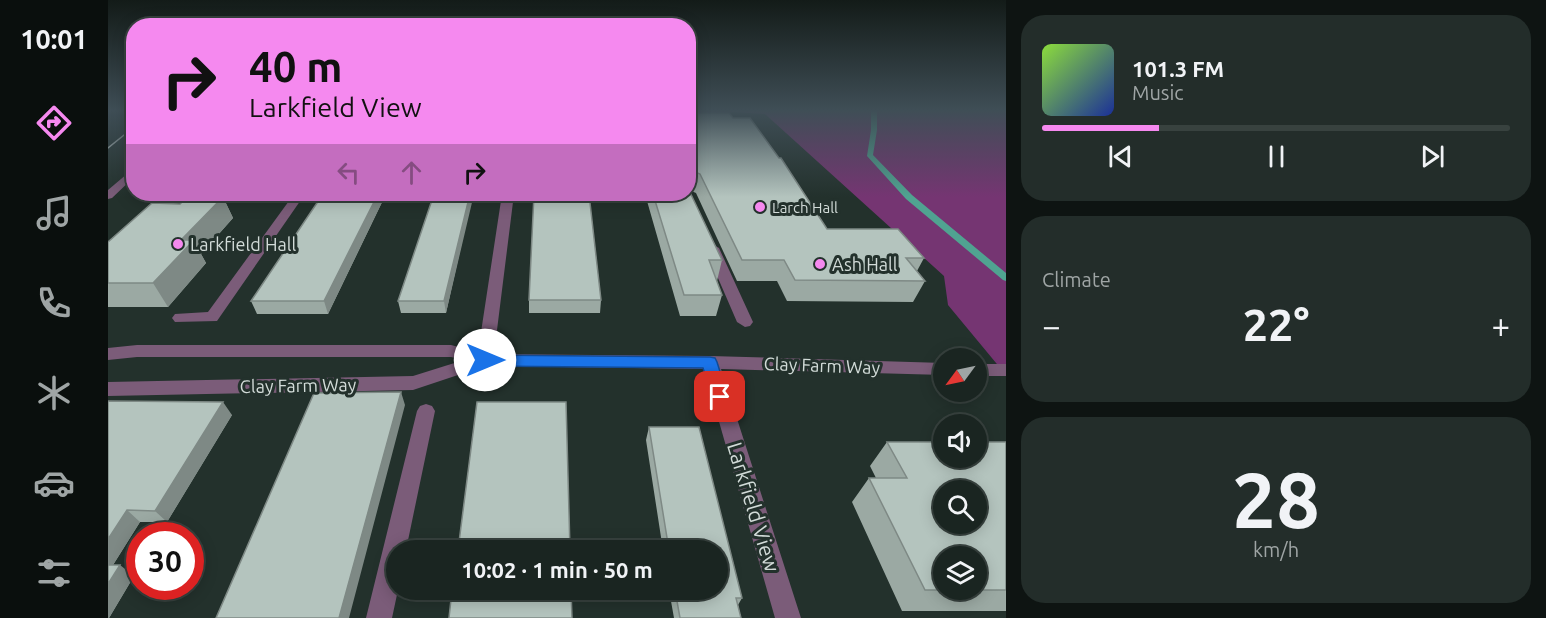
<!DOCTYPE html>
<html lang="en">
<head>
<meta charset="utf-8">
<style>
  body { margin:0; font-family:Ubuntu,sans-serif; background:#232d2a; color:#f1f3f6; height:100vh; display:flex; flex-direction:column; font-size:22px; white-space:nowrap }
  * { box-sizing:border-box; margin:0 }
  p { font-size:20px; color:#9fa5a5 }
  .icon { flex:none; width:33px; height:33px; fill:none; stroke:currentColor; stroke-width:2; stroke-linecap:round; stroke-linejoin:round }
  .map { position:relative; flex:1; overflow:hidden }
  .sheet { display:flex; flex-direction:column; gap:15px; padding:15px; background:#0e1412; width:540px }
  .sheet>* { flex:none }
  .top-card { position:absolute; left:18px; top:18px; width:570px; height:183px; border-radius:24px; box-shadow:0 3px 15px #0003,0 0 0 2px #38423f; background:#f589ef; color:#111; overflow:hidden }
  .needle { width:39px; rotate:237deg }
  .tools { position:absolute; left:825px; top:348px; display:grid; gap:12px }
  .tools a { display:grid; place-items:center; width:54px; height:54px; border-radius:50%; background:#1a2521; box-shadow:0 3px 15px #0003,0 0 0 2px #38423f; font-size:30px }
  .speed { position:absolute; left:18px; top:522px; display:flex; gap:12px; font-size:30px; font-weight:700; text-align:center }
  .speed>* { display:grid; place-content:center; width:78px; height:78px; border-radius:50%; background:#1a2521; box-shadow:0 3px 15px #0003,0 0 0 2px #38423f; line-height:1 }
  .speed .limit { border:9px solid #d22; background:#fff; color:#111 }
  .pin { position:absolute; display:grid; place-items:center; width:51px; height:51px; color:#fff; margin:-26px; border-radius:12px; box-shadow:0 3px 9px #0006 }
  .me { position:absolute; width:66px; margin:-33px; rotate:90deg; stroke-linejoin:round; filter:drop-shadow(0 0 4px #0008) }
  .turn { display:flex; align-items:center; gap:21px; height:126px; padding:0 24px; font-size:27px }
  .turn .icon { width:78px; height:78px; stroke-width:2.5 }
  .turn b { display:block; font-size:42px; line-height:51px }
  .lanes { display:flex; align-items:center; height:57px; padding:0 24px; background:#0003; justify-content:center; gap:30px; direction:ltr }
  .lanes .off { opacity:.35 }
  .big { font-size:45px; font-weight:700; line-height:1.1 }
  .sheet .tile { flex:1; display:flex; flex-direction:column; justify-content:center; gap:9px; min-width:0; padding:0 21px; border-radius:24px; background:#232d2a }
  .sheet .dial { align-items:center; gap:0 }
  .dial b { font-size:78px; line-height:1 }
  .song { display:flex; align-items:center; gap:18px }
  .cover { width:72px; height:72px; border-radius:9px; background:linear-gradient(135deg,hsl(90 70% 55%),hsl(230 70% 35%)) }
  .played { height:6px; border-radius:3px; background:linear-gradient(90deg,#f589ef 25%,#38423f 25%) }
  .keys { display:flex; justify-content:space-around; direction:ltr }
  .heat { display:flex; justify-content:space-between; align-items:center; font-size:33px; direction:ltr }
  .trip { position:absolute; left:278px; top:540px; width:342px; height:60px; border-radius:30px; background:#1a2521; box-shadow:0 3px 15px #0003,0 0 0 2px #38423f; font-weight:700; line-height:60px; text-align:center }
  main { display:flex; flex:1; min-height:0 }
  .dock { display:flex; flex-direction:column; width:108px; justify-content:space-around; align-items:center; background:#0a0f0d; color:#9fa5a5 }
  .dock .icon { width:42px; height:42px }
  .dock .active { color:#f589ef }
  .dock b { font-size:27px; color:#f1f3f6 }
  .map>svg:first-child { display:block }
  .green { fill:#753572 }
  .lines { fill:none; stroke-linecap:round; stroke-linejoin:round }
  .stream { fill:#50a391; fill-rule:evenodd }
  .minor { fill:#7b5c79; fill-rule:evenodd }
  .tram { stroke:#bec8c5; stroke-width:1.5 }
  .wall { fill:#9ba9a3 }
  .shaded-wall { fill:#7e8985 }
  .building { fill:#b4c4be; stroke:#7e8985; stroke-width:1.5; fill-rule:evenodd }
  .route { fill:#1a73e8; stroke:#114b97; stroke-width:1.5 }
  .poi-dot { fill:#f589ef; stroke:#23312c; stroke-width:2 }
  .labels { text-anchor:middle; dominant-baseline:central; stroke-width:6; stroke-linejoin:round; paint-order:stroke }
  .far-poi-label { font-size:15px; fill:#d2dbd8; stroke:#23312c; text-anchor:start }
  .poi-label { font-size:18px; fill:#d2dbd8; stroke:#23312c; text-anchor:start }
  .street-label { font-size:18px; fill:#d2dbd8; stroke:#23312c }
  .near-street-label { font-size:21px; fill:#d2dbd8; stroke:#23312c }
</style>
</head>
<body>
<main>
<nav class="dock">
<b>10:01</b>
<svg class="icon active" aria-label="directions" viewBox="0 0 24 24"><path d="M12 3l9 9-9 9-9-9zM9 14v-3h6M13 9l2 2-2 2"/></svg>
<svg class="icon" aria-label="music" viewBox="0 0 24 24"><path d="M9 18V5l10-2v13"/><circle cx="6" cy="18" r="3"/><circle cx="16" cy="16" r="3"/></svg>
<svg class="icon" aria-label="phone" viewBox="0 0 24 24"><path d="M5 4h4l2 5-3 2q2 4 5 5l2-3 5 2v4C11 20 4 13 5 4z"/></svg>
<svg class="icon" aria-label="climate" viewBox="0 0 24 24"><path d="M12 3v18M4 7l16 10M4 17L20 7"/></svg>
<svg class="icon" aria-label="car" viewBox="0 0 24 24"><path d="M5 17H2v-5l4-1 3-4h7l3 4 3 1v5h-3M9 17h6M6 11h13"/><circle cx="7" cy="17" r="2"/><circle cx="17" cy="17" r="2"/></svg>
<svg class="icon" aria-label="filters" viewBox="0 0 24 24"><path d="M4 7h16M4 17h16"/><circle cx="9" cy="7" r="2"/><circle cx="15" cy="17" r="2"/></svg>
</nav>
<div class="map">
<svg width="898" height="618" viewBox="0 0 898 618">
  <rect width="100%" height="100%" fill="#23312c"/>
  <path class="green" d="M580,110H898V375L840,305L836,276L657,114L627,112L581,116Z"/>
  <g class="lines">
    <path class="stream" d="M763,110H769V130L765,155L804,195L898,273V281L895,280L798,199L759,156L763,130Z"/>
    <path class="minor" d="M26,168V177L4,198L0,199V190Z
      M186,194H197L109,321L67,322L64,318L67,314L100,312Z
      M394,194H406L386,354L602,356L836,363V375L613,369L693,618H667L596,369L377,366L305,390L0,396V382L305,376L356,360L343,357H29L0,360V348L29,345H343L370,352Z
      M604,244L611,248L645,322L642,326L637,327L629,322L597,248Z
      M868,364H898V376H868Z
      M318,404L324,406L327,411L298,550H288L290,590L284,618H258L309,411L312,406Z"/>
    <path class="tram" d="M0,148L26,127"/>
  </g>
  <path class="wall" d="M580,113L625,118L719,229L816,258L809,271L817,281L805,302L679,301L669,281H629L588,193L581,190L614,260L609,281L614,295L608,316H572L537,194H580Z
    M278,194L220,314H149L143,301Z
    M115,197L125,218L93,254L98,263L60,307H0V242L72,204Z
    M354,242L338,313H293L290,301Z
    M421,300H493L492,313H421Z
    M0,401L124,415L59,522H32L5,565L26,576L1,618Z
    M541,427H591L634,598L630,605L633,618H566L561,590H609V550H555L538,440Z
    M779,442H898V611H794L744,502L761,478H768L762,466Z"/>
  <path class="shaded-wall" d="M583,170L580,183V172Z
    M270,194H278L220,314L216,301Z
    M362,194H366L338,313L336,301Z
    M115,197L125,218L93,254L98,263L60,307L45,283L73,240Z
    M293,392L297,405L241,618H231Z
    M115,402L124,415L59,522L47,511Z
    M19,510L32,522L0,573V539Z
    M12,565L26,576L1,618H0V584Z"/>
  <path class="building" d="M580,113H621L625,118H642L671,158H673L719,229H790L816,258H798L817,281L687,280L676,260H634L592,174L583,170L580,172Z
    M580,188L614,260H601L614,295H576L545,194H580Z
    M215,194H270L216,301H143Z
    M326,194H362L336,301H290Z
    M426,194H481L493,300H421Z
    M79,197H115L73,240H86L45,283H0V242L44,203L72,204Z
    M293,392L231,618H108L206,393Z
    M0,401L115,402L47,511L19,510L0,539Z
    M369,402H458L462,550H350Z
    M541,427H591L634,598H628L633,618H572L567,590H609V550H561Z
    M779,442H836V458H868V442H898V590H817L761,478H799ZM836,490H868V524H836ZM836,556H868V590H836Z
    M0,565H12L0,584Z
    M344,590H463L464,618H341Z"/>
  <linearGradient id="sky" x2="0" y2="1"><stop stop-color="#131b18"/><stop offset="0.56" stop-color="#3f4e56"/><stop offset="1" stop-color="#3f4e56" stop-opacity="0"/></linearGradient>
  <rect width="898" height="197" fill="url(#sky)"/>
  <path class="route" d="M377,355L602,357L607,358L609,362L620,397L618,402L612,404L606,402L595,368L377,366L372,364L370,360L372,356Z"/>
  <g class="poi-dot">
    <circle cx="652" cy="207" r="6"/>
    <circle cx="70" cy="244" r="6"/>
    <circle cx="712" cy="264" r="6"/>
  </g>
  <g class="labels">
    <g class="far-poi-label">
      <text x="664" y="207">Larch Hall</text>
    </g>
    <g class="poi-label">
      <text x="82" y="244">Larkfield Hall</text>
      <text x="724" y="264">Ash Hall</text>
    </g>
    <g class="street-label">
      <text transform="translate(714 365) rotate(2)">Clay Farm Way</text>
      <text transform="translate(190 385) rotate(-1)">Clay Farm Way</text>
    </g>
    <g class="near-street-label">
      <text transform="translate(646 507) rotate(73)">Larkfield View</text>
    </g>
  </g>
</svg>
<div class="tools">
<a><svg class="needle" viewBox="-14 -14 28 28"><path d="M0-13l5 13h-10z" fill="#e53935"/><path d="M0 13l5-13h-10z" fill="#9fa5a5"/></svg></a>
<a><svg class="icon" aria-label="sound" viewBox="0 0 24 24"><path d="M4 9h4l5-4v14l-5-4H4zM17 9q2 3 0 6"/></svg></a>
<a><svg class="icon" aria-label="search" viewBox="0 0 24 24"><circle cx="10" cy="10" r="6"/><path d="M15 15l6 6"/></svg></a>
<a><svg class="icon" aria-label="layers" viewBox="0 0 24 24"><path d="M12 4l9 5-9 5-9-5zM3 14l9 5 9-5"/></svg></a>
</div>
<div class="speed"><div class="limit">30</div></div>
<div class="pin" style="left:612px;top:397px;background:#d93025"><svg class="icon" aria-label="arrive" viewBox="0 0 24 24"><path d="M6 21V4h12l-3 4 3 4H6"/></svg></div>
<svg class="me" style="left:377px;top:360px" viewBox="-20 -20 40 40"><circle r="19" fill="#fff"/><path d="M0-13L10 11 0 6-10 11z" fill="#1a73e8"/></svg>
<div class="trip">10:02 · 1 min · 50 m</div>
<div class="top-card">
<div class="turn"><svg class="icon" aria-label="right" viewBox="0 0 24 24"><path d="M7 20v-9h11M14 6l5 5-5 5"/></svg><div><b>40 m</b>Larkfield View</div></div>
<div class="lanes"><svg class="icon off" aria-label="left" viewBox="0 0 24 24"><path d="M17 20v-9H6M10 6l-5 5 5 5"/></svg><svg class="icon off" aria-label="ahead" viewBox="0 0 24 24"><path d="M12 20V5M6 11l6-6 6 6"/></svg><svg class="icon" aria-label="right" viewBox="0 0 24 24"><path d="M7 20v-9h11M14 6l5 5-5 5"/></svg></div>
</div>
</div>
<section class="sheet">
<div class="tile">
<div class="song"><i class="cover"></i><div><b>101.3 FM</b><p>Music</p></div></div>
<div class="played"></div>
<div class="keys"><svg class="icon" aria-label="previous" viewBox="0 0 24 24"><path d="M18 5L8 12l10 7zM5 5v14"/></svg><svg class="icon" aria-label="pause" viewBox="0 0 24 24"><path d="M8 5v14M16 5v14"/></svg><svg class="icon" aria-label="next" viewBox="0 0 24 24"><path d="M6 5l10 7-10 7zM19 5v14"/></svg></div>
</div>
<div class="tile"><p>Climate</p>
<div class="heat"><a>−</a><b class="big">22°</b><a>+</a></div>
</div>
<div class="tile dial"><b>28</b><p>km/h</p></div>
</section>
</main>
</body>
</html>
